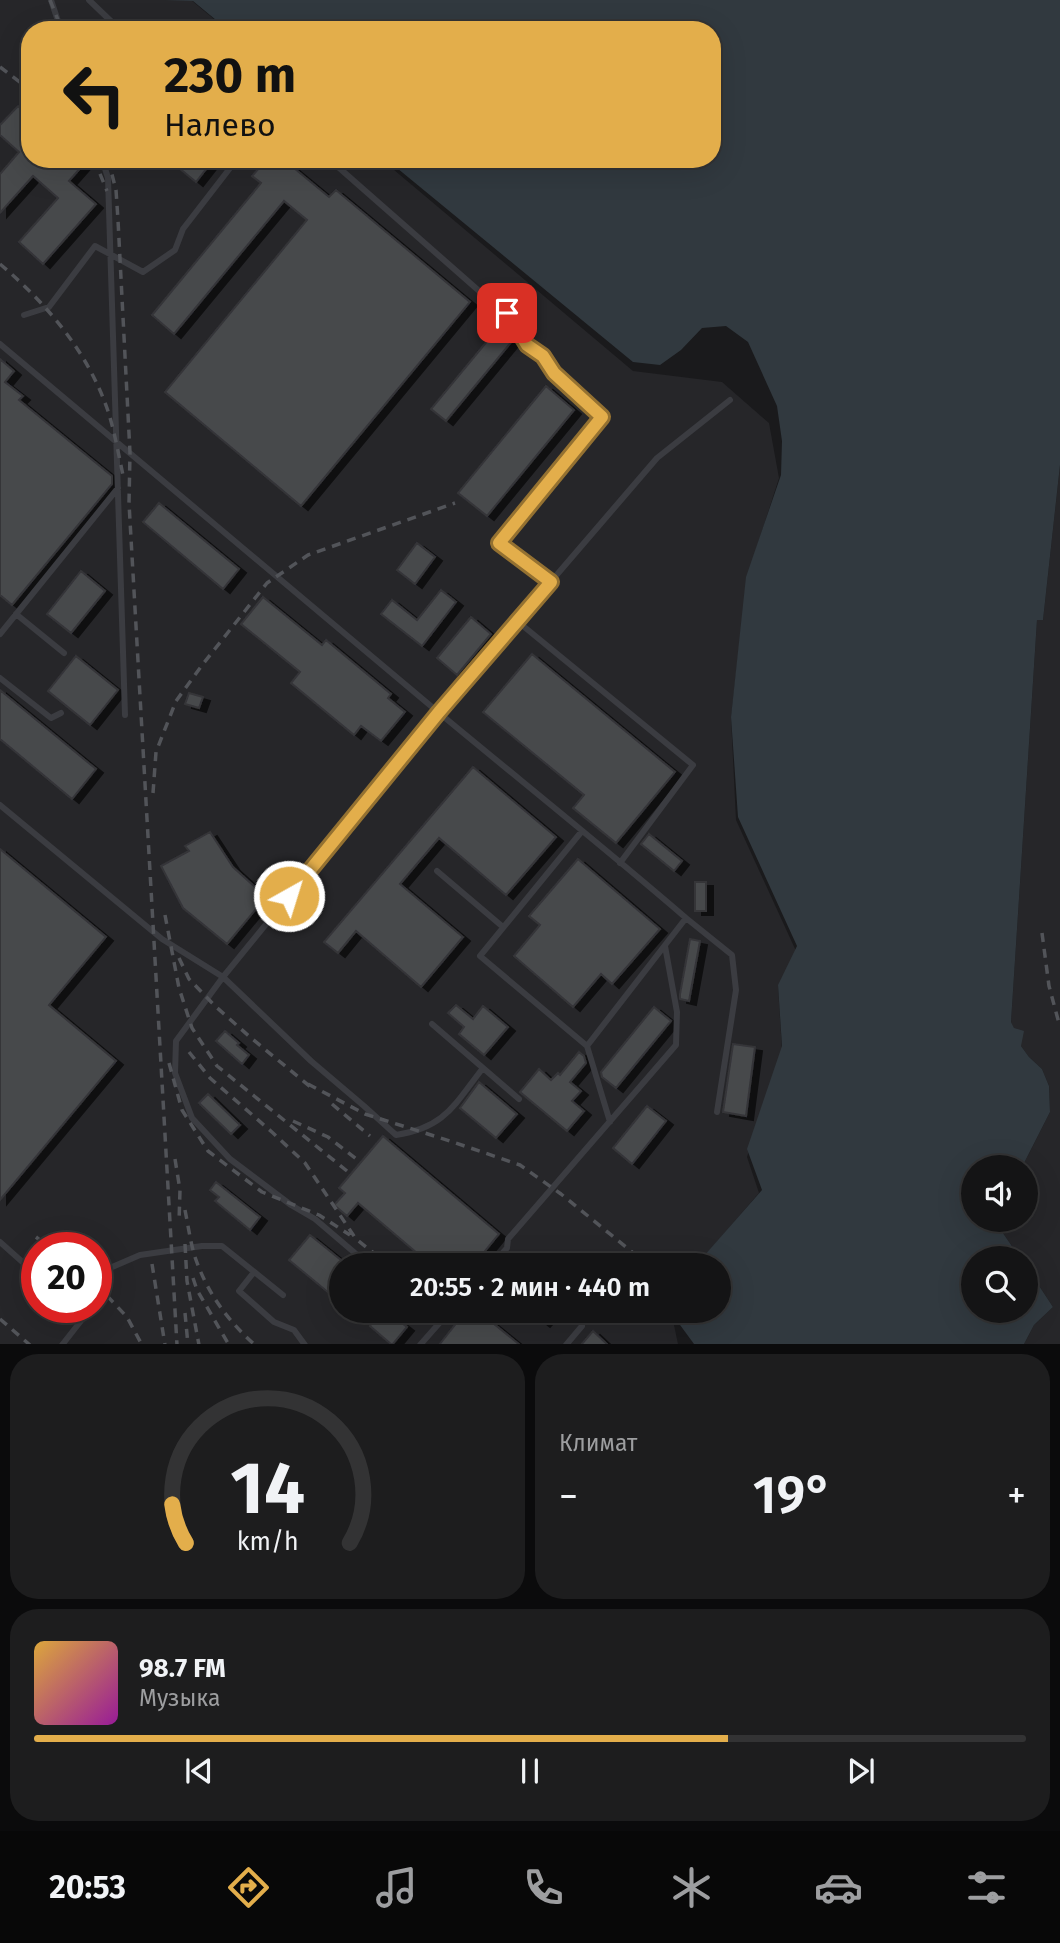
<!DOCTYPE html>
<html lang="ru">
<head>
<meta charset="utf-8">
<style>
  body { margin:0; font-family:"Fira Sans",sans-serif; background:#1d1d1e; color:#f1f3f6; height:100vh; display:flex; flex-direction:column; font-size:26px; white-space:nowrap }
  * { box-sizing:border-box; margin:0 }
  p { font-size:23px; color:#9d9ea0 }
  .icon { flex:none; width:38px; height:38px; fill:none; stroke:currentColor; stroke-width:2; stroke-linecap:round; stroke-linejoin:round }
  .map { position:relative; height:1344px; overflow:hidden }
  .panel { display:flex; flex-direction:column; gap:10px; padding:10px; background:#0b0b0c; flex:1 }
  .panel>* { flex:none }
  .top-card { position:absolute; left:21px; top:21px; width:700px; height:147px; border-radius:28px; box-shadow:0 7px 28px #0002,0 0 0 2px #333334; background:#e3ae4b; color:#111; overflow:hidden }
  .fabs { position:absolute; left:961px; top:1155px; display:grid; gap:14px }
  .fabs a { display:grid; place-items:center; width:77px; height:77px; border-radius:50%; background:#141415; box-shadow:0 7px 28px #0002,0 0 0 2px #333334; font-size:35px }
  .speed { position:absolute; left:21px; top:1232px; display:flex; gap:14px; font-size:35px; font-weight:700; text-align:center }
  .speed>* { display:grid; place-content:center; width:91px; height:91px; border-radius:50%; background:#141415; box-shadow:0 7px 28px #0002,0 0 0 2px #333334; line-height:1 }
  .speed .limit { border:10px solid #d22; background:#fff; color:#111 }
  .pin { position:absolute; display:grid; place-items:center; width:60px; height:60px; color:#fff; margin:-30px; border-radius:14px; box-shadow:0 4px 10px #0006 }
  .me { position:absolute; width:77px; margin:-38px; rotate:39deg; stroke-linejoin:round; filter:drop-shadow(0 0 5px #0008) }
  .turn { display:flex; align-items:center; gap:24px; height:147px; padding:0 28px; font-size:32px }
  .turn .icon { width:91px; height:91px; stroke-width:2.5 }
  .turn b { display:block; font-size:49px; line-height:60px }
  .big { font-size:52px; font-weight:600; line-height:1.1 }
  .panel .widget { flex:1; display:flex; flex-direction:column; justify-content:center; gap:10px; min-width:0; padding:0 24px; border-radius:28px; background:#1d1d1e }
  .panel .dial { align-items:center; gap:0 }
  .dial svg { height:182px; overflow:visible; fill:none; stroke:#333334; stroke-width:7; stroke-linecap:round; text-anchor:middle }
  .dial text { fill:#f1f3f6; stroke:none }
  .song { display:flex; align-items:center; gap:21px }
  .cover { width:84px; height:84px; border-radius:10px; background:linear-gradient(135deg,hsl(40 70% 55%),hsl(300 70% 35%)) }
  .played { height:7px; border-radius:4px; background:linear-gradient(90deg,#e3ae4b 70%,#333334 70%) }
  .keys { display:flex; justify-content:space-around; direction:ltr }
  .heat { display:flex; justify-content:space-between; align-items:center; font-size:38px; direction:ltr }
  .panel .tiles { flex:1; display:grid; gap:10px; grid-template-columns:1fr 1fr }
  .widget:last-child { grid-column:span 2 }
  .trip { position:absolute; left:329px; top:1253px; width:402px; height:70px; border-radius:35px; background:#141415; box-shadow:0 7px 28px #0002,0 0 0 2px #333334; font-weight:600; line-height:70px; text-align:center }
  .dock { display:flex; height:112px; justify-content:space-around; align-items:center; background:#080808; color:#9d9ea0 }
  .dock .icon { width:49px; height:49px }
  .dock .active { color:#e3ae4b }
  .dock b { font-size:32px; color:#f1f3f6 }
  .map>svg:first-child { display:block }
  .built { fill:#262629; fill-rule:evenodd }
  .water { fill:#31393f }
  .building { fill:#47484c; stroke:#343438; stroke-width:2; filter:url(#shadow) }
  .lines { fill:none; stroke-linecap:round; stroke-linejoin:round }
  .lane { stroke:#3b3c41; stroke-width:6 }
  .rail { stroke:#525459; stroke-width:3.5; stroke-dasharray:9 7; stroke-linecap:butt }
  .route-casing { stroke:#947131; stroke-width:18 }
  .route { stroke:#e3ae4b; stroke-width:12 }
</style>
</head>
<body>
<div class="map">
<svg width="1060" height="1345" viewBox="0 0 1060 1345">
  <defs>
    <filter id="shadow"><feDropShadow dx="7" dy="4" stdDeviation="0" flood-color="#0009"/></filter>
  </defs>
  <rect width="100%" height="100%" fill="#1a1a1c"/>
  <path class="built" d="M0,0H191L227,30H30V159H381L633,371L722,382L769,423L779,478L747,578L731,718L736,820L796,951L778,986L782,1050L747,1157L759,1193L697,1265H341V1311H671L678,1344L0,1345ZM37,1248H96V1307H37Z
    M1060,465V1344H1024L1034,1325L1053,1307L1026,1266V1258H1020L994,1220H1026V1167H1022L1050,1112L1049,1086L1042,1069L1029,1057L1021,1046L1011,1022L1037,620H1043Z"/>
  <path class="water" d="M165,0H1060V465L1043,620H1037L1011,1022L1014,1028L1024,1031L1021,1046L1029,1057L1042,1069L1049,1086L1050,1112L1022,1167H973V1220H994L1020,1258H973V1311H1026V1266L1053,1307L1034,1325L1024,1344H694L672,1314V1311H719V1265H696L762,1190L747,1149L782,1046L778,985L797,946L738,817L731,717L746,577L781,475L782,441L777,406L748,342L726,326L702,328L681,350L660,365L633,362L386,159H712V30H228L193,1Z"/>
  <path class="building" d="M18,106L30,116V159H78L84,164L69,181L96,204L43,264L19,242L58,198L33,176L0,213V174L19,152L0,135V125Z
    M168,159H214L196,182Z
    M267,159H283L329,197L336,190L470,302L301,506L165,392L307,220L284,201L174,334L152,315L261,183L252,176Z
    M498,328L513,340L446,421L431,409Z
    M0,359L14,371L5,382L23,396L19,400L112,476V484L12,605L0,595Z
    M546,386L574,410L487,516L458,493Z
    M159,503L239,569L223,589L143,522Z
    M417,543L435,557L415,584L397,570Z
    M81,571L105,591L71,633L47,614Z
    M441,590L456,602L422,646L381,614L392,600L417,620Z
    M263,597L322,645L326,640L391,694L388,698L405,712L381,741L361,726L354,735L291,683L300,672L241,624Z
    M471,617L491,634L457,675L437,658Z
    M532,654L675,772L616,843L573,808L584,795L483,712Z
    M76,656L118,690L90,725L48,691Z
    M0,690L96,769L72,799L0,739Z
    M189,693L203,697L199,708L185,704Z
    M473,767L556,837L506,895L439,838L400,884L463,937L421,987L356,931L338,953L324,942Z
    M210,832L233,867L266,897L227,944L183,908L161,866L189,851L185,846Z
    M649,834L682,861L674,871L641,844Z
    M0,849L106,937L49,1005L116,1061L0,1200Z
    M578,859L660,929L612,984L601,974L573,1007L514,956L540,925L529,916Z
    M695,882H706V911H695Z
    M690,939L700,941L689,1001L680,999V994Z
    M456,1005L473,1019L483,1006L508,1027L484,1055L459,1034L464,1027L448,1013Z
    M654,1007L671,1021L616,1088L602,1077L601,1072Z
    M225,1031L239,1043L237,1045L249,1055L242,1064L216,1041Z
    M733,1044L755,1047L746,1116L723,1112Z
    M579,1052L584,1056L586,1063L570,1082L581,1091L572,1101L584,1111L567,1131L520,1092L539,1069L551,1080L558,1073L560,1075Z
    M479,1082L517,1114L496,1138L460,1108Z
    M208,1094L240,1125L231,1134L199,1103Z
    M647,1106L666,1121L632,1164L613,1148Z
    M383,1136L499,1234L485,1251L489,1254L480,1265H431L358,1203L347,1216L334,1205L345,1193L339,1188Z
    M216,1182L260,1217L250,1230L215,1201L219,1197L210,1190Z
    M310,1235L341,1260V1303L289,1260Z
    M382,1311H387L407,1327L392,1345L370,1326Z
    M466,1311H478L520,1345H439Z
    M528,1311H554L543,1323Z
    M593,1331L608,1345H581Z"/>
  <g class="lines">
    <path class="lane" d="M51,0L61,30
      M89,0L116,26L128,30
      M102,159L108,178L125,715
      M329,159L478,290L507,314L527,345L543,357L554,373L602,417L499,543L551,582
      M24,315L49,307L95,246L143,272L175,250L183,229L237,159
      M0,344C146,467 292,589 438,712C521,781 605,848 686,918L587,1046L480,956L582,831
      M16,614L64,653
      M517,621L693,765L620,863
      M0,634L118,488
      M0,678L51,718L61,713
      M0,805L162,939L223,977L311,1061L364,1106L396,1135C445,1128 454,1105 483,1068
      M437,871L503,927
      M686,918L732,955L736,990L717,1112
      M432,1024L519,1099
      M587,1046L610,1122
      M0,1242L37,1275
      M369,1265L315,1219L291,1205L230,1159L192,1118L175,1073L176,1041L223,977L439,712L657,458L730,400
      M492,1265L507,1248L508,1239L676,1045L677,1012L665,946
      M254,1272L239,1291L274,1322L294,1330L305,1345
      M96,1274L140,1255L202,1246H222L283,1295
      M73,1307L84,1317
      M423,1311L438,1324
      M62,1345L84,1317V1307
      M420,1345L450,1311
      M566,1345L582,1326"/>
    <path class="rail" d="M50,0L62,30
      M0,67L30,90
      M94,159L107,191
      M108,159L116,190L118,220L130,453L129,503L177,1345
      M0,264C47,304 88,352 108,411C115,433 119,457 124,480
      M153,793L156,752L176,701L203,664L267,583L308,555L455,503
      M165,915L179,988L192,1028L217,1066L347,1171
      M1042,933L1049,986L1060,1027
      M179,958L189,979L215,1006L250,1037L313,1089
      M189,1052L210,1078L273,1133L305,1163L356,1239L389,1265
      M169,1063L182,1110L208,1151L262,1192L319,1215L350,1235
      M308,1084L365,1114L450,1141L520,1165L561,1194L648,1265
      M332,1104L370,1136
      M293,1121L328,1137L359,1161
      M175,1159L180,1190L179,1222
      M185,1210C188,1225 190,1239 194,1254C206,1291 226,1319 255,1345
      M36,1237L50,1248
      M185,1244L187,1281L199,1345
      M152,1264L165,1345
      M193,1278L197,1290L229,1345
      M96,1284L127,1317L142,1345
      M185,1313L188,1345
      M0,1319L30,1345"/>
  </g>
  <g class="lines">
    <g class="route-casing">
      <path id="route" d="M289,896L439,712L551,582L499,543L602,417L554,373L543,356L527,345L507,313"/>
    </g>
    <use href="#route" class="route"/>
  </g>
</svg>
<div class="fabs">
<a><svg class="icon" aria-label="sound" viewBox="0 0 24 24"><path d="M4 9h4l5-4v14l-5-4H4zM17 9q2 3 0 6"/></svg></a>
<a><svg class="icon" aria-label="search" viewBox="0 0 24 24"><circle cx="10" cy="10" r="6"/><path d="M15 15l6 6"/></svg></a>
</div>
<div class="speed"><div class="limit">20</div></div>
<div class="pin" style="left:507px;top:313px;background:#d93025"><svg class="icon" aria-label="arrive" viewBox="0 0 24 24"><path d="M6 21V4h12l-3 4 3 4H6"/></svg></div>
<svg class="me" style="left:289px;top:896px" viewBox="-20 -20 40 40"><circle r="17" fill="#e3ae4b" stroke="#fff" stroke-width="3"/><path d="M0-11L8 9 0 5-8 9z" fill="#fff"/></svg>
<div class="trip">20:55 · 2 мин · 440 m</div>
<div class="top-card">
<div class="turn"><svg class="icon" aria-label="left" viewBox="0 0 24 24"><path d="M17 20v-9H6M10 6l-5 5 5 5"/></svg><div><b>230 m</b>Налево</div></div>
</div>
</div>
<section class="panel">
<div class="tiles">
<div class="widget dial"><svg viewBox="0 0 100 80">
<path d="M14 69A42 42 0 1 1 86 69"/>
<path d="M14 69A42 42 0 0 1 8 52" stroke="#e3ae4b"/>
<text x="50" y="56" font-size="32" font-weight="700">14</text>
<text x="50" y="72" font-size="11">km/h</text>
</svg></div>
<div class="widget"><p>Климат</p>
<div class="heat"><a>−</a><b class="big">19°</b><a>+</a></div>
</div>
<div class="widget">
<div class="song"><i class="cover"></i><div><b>98.7 FM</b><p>Музыка</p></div></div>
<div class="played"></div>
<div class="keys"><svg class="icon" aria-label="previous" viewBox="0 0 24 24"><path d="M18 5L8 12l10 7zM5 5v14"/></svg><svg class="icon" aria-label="pause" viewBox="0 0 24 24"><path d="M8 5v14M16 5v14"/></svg><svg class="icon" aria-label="next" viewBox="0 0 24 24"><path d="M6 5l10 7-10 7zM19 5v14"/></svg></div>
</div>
</div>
</section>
<nav class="dock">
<b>20:53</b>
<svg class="icon active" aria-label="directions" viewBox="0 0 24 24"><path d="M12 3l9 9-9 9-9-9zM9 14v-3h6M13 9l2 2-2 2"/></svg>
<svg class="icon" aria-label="music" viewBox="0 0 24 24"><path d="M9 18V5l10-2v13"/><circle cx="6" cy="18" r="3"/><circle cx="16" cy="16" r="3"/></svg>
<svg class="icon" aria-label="phone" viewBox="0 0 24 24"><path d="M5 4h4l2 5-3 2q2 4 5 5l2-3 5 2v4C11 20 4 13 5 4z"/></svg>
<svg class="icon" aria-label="climate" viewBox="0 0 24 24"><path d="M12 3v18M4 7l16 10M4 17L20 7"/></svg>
<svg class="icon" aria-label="car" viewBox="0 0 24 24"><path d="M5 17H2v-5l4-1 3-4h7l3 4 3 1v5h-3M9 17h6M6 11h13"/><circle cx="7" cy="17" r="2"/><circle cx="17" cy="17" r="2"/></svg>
<svg class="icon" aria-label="filters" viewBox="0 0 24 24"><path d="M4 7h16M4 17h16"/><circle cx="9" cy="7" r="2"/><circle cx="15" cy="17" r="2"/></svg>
</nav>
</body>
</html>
